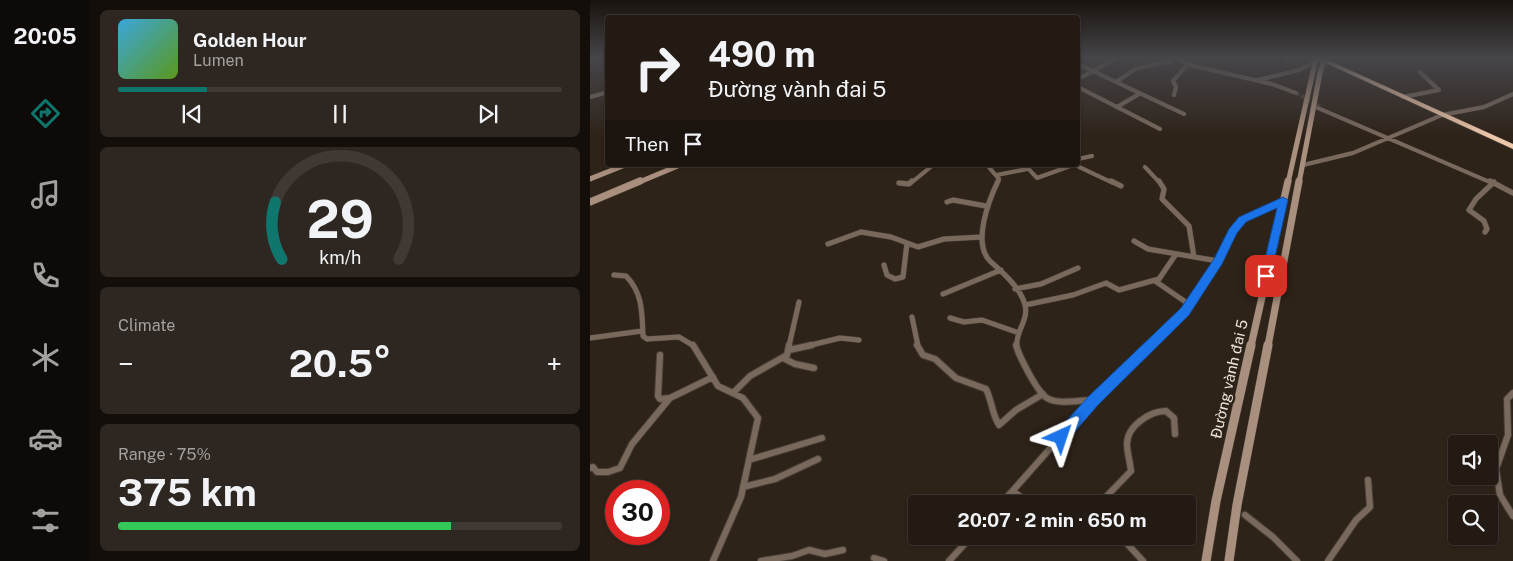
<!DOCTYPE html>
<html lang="en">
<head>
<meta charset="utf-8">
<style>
  body { margin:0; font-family:"Public Sans",sans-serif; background:#2e2721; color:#f1f3f6; height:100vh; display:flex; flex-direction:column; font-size:19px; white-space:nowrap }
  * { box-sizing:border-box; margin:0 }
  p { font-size:16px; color:#a2a1a0 }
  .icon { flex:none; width:28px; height:28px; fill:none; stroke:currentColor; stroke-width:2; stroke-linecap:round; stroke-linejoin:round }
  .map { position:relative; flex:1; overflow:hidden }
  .details { display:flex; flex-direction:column; gap:10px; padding:10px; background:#130e0a; width:500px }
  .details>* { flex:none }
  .banner { position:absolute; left:15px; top:15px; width:475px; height:152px; border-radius:5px; box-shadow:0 1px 4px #0004,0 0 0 1px #3f3833; background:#221a13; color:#f1f3f6; overflow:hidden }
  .tools { position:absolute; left:858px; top:435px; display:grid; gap:10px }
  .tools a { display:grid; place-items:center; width:50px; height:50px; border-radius:5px; background:#221a13; box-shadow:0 1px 4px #0004,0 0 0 1px #3f3833; font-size:25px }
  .speed { position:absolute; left:15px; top:480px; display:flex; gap:10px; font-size:25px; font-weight:700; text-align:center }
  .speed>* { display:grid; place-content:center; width:65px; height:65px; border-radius:50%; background:#221a13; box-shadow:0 1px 4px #0004,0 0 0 1px #3f3833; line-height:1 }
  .speed .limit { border:8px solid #d22; background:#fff; color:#111 }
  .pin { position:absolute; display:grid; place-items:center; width:42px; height:42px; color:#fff; margin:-21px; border-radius:10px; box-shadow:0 2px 8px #0006 }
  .me { position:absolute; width:55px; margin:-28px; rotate:42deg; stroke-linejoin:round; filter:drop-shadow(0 0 4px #0008) }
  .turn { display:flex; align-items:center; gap:18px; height:105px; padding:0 20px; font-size:22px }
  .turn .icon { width:65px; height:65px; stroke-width:2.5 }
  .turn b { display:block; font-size:35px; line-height:42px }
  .then { display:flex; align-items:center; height:48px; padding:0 20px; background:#0003; gap:10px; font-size:19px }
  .big { font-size:38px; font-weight:700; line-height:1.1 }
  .details .tile { flex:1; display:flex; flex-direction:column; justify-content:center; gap:8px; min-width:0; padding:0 18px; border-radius:8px; background:#2e2721 }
  .details .dial { align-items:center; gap:0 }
  .dial svg { height:130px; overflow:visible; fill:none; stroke:#3f3833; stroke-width:7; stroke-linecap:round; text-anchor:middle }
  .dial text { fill:#f1f3f6; stroke:none }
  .song { display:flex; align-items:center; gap:15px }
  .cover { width:60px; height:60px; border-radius:8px; background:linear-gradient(135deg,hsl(200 70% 55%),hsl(90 70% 35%)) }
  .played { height:5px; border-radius:2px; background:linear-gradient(90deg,#0f766e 20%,#3f3833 20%) }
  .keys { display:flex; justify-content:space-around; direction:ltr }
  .heat { display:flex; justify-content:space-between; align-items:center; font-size:28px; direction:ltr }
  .charge { height:8px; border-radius:4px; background:linear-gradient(90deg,#34c759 75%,#3f3833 0) }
  .trip { position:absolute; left:318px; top:495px; width:288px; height:50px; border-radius:5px; background:#221a13; box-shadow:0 1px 4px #0004,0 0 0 1px #3f3833; font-weight:700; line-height:50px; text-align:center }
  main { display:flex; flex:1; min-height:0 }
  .tabs { display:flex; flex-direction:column; width:90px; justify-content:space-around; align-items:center; background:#0e0a08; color:#a2a1a0 }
  .tabs .icon { width:35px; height:35px }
  .tabs .active { color:#0f766e }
  .tabs b { font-size:22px; color:#f1f3f6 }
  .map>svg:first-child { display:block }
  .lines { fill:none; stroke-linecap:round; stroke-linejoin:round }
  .street-tunnel { stroke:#4a4036; stroke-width:4; stroke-dasharray:4 2; stroke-linecap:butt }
  .street-far2-casing { stroke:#483e34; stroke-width:4.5 }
  .street-far1-casing { stroke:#483e34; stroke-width:6 }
  .street-casing { stroke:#483e34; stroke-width:8 }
  .secondary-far2-casing { stroke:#483e34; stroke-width:5.5 }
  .secondary-far1-casing { stroke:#483e34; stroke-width:8 }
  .secondary-casing { stroke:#483e34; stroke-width:10 }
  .highway-casing { stroke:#483e34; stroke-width:1 }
  .street-far2 { stroke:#79695d; stroke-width:4 }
  .street-far1 { stroke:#79695d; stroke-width:5 }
  .street { stroke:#79695d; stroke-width:6 }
  .secondary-far2 { stroke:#a98f7d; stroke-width:5 }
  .secondary-far1 { stroke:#a98f7d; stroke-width:7 }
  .secondary { stroke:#a98f7d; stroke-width:9 }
  .highway { fill:#efc7aa; fill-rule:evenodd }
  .secondary-bridge-casing { stroke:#483e34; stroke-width:5.5; stroke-linecap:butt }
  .secondary-bridge { stroke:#a98f7d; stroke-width:5 }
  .route { fill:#1a73e8; stroke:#114b97 }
  .labels { text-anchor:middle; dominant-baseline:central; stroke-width:5; stroke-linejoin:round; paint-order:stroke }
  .street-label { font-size:15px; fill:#eae2db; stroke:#2e2319 }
</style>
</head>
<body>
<main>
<nav class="tabs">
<b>20:05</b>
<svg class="icon active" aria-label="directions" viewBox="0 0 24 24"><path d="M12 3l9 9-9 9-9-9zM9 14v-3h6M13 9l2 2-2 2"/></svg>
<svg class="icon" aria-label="music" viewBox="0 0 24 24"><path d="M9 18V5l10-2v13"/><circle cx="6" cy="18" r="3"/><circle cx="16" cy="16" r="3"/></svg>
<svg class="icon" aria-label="phone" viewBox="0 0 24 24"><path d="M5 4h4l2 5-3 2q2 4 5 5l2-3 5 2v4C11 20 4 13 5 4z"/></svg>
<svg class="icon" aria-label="climate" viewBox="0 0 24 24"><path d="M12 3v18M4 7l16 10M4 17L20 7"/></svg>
<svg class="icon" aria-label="car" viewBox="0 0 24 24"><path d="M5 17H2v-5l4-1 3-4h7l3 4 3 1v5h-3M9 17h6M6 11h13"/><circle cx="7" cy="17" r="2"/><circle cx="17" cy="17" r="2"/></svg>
<svg class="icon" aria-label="filters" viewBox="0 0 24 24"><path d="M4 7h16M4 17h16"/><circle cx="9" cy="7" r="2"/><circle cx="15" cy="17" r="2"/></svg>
</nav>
<section class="details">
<div class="tile">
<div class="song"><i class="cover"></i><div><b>Golden Hour</b><p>Lumen</p></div></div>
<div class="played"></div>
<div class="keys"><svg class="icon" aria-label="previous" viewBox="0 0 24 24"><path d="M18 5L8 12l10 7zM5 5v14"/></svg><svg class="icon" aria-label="pause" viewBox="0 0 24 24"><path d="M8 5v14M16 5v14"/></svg><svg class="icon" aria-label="next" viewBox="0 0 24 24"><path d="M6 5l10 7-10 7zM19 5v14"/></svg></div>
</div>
<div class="tile dial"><svg viewBox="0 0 100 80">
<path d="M14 69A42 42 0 1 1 86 69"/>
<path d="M14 69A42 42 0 0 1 10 34" stroke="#0f766e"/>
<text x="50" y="56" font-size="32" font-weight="700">29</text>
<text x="50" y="72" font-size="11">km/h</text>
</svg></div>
<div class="tile"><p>Climate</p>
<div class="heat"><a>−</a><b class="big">20.5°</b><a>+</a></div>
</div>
<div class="tile"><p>Range · 75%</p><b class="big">375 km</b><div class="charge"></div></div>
</section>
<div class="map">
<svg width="923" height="561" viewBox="0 0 923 561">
  <rect width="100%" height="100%" fill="#2e2319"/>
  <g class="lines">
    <path class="street-tunnel" d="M706,93L730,106"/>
    <g class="street-far2-casing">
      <path id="street-far2" d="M590,58L588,60L600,65L682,84L706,93
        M697,60L701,58
        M488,64L594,114
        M488,79L527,58
        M668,80L709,70L721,64
        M526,82L545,69L580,61
        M488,87L570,129
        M584,95L586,87L583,81L596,66
        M0,97L18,92
        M813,97L849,90L830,72
        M527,107L549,94
        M728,108L902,183
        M488,159L502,156
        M397,165L409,179L407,183
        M435,165L447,178L483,165
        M485,165L523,183
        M713,165L763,153L852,115L894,107L923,94
        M555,167L570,183
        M407,175L437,169
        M321,183L343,165"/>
    </g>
    <g class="street-far1-casing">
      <path id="street-far1" d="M408,181C399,200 382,243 400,261C412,272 431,288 435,305C439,320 425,332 427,346
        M521,181L531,186
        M569,181L574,189L572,199L599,226L604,257
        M900,181L923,193
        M309,183L319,184L322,181
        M357,202L363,200L396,206
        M895,232L897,229L894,221L879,210L886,199L904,182
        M544,241L558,249L628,261
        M238,244L271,232L301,237L328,247L354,239L392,237
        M294,265L297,275L305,279L313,277L317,243
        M24,275L36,276C53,293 52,314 53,336L57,339L89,337L104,346
        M565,281L600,305
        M425,289L451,284L488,268
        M353,294L411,270
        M435,305L483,295L516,283L529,290L569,279L586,254
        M322,317L328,346
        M360,318L374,322L392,320L429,333
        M0,338L52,331
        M199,346L209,302
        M217,346L250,338L269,340
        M559,346L595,311L628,261L643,231L653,220L693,200"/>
    </g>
    <g class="street-casing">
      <path id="street" d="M103,345L128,386L153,398L168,418L151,497L123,561
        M327,345L333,355L345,359L366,378L396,389C402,401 402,414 409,425L426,410L453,394
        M426,345C429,356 447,392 457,398C468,405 490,400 503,400
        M199,350L222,345
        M70,355L68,396L70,399L80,398L123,377
        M193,358L205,364L224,368
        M143,393L160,376L197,355L199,345
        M923,393L917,399L918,435L906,469L910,495L923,516
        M159,460L232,438
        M0,468L3,467L7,472H18L30,468L42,444L80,398
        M153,487L185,479L228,459
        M423,491L440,504
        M411,504L503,400L560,345
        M509,504L541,471C540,462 537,452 537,444C537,426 560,411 576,411L584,418L585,434
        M655,515L683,537L707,561
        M530,536L553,561
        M284,558L294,561
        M171,561L202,556L219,550L235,554L253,550
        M359,561L382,536
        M738,561L766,520L780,507L778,480"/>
    </g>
    <g class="secondary-far2-casing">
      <path id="secondary-far2" d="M0,179L35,165
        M47,183L90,165
        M698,183L726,58
        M709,183L730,73"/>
    </g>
    <g class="secondary-far1-casing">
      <path id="secondary-far1" d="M0,202L50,181
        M661,346L698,181
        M678,346L709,181"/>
    </g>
    <g class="secondary-casing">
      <path id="secondary" d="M616,561L626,501L661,345
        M639,561L647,505L678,345"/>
    </g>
    <g class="highway-casing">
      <path id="highway" d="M725,58H733L923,144V149Z"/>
    </g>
    <use href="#street-far2" class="street-far2"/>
    <use href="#street-far1" class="street-far1"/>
    <use href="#street" class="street"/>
    <use href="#secondary-far2" class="secondary-far2"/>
    <use href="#secondary-far1" class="secondary-far1"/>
    <use href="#secondary" class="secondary"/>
    <use href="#highway" class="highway"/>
    <g class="secondary-bridge-casing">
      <path id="secondary-bridge" d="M730,73L735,58"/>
    </g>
    <use href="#secondary-bridge" class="secondary-bridge"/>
  </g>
  <linearGradient id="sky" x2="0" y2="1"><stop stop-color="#19130e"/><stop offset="0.42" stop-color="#464549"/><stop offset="1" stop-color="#464549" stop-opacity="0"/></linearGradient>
  <rect width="923" height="137" fill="url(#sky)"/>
  <path class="route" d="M693,197L698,200L680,279L676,280L671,276L687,208L656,222L647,233L632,264L599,315L508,405L476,442L471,444L466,442L464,437L466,432L499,396L591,308L624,259L639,229L649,217Z"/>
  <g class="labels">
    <g class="street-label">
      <text transform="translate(639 379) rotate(-77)">Đường vành đai 5</text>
    </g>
  </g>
</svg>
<div class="tools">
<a><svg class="icon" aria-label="sound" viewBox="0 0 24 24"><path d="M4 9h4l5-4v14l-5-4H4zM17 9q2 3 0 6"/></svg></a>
<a><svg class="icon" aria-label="search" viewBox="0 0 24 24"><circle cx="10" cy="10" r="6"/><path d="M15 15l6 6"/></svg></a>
</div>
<div class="speed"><div class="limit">30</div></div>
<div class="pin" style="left:676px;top:276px;background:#d93025"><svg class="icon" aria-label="arrive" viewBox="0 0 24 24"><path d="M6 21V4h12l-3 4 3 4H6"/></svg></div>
<svg class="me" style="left:471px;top:437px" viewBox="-20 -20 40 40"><path d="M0-17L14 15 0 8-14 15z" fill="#1a73e8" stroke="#fff" stroke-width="4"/></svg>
<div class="trip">20:07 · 2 min · 650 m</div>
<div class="banner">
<div class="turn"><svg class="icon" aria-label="right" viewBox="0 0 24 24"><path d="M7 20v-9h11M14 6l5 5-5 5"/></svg><div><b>490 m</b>Đường vành đai 5</div></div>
<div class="then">Then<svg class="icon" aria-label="arrive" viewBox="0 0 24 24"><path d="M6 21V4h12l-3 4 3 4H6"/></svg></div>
</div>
</div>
</main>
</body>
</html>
